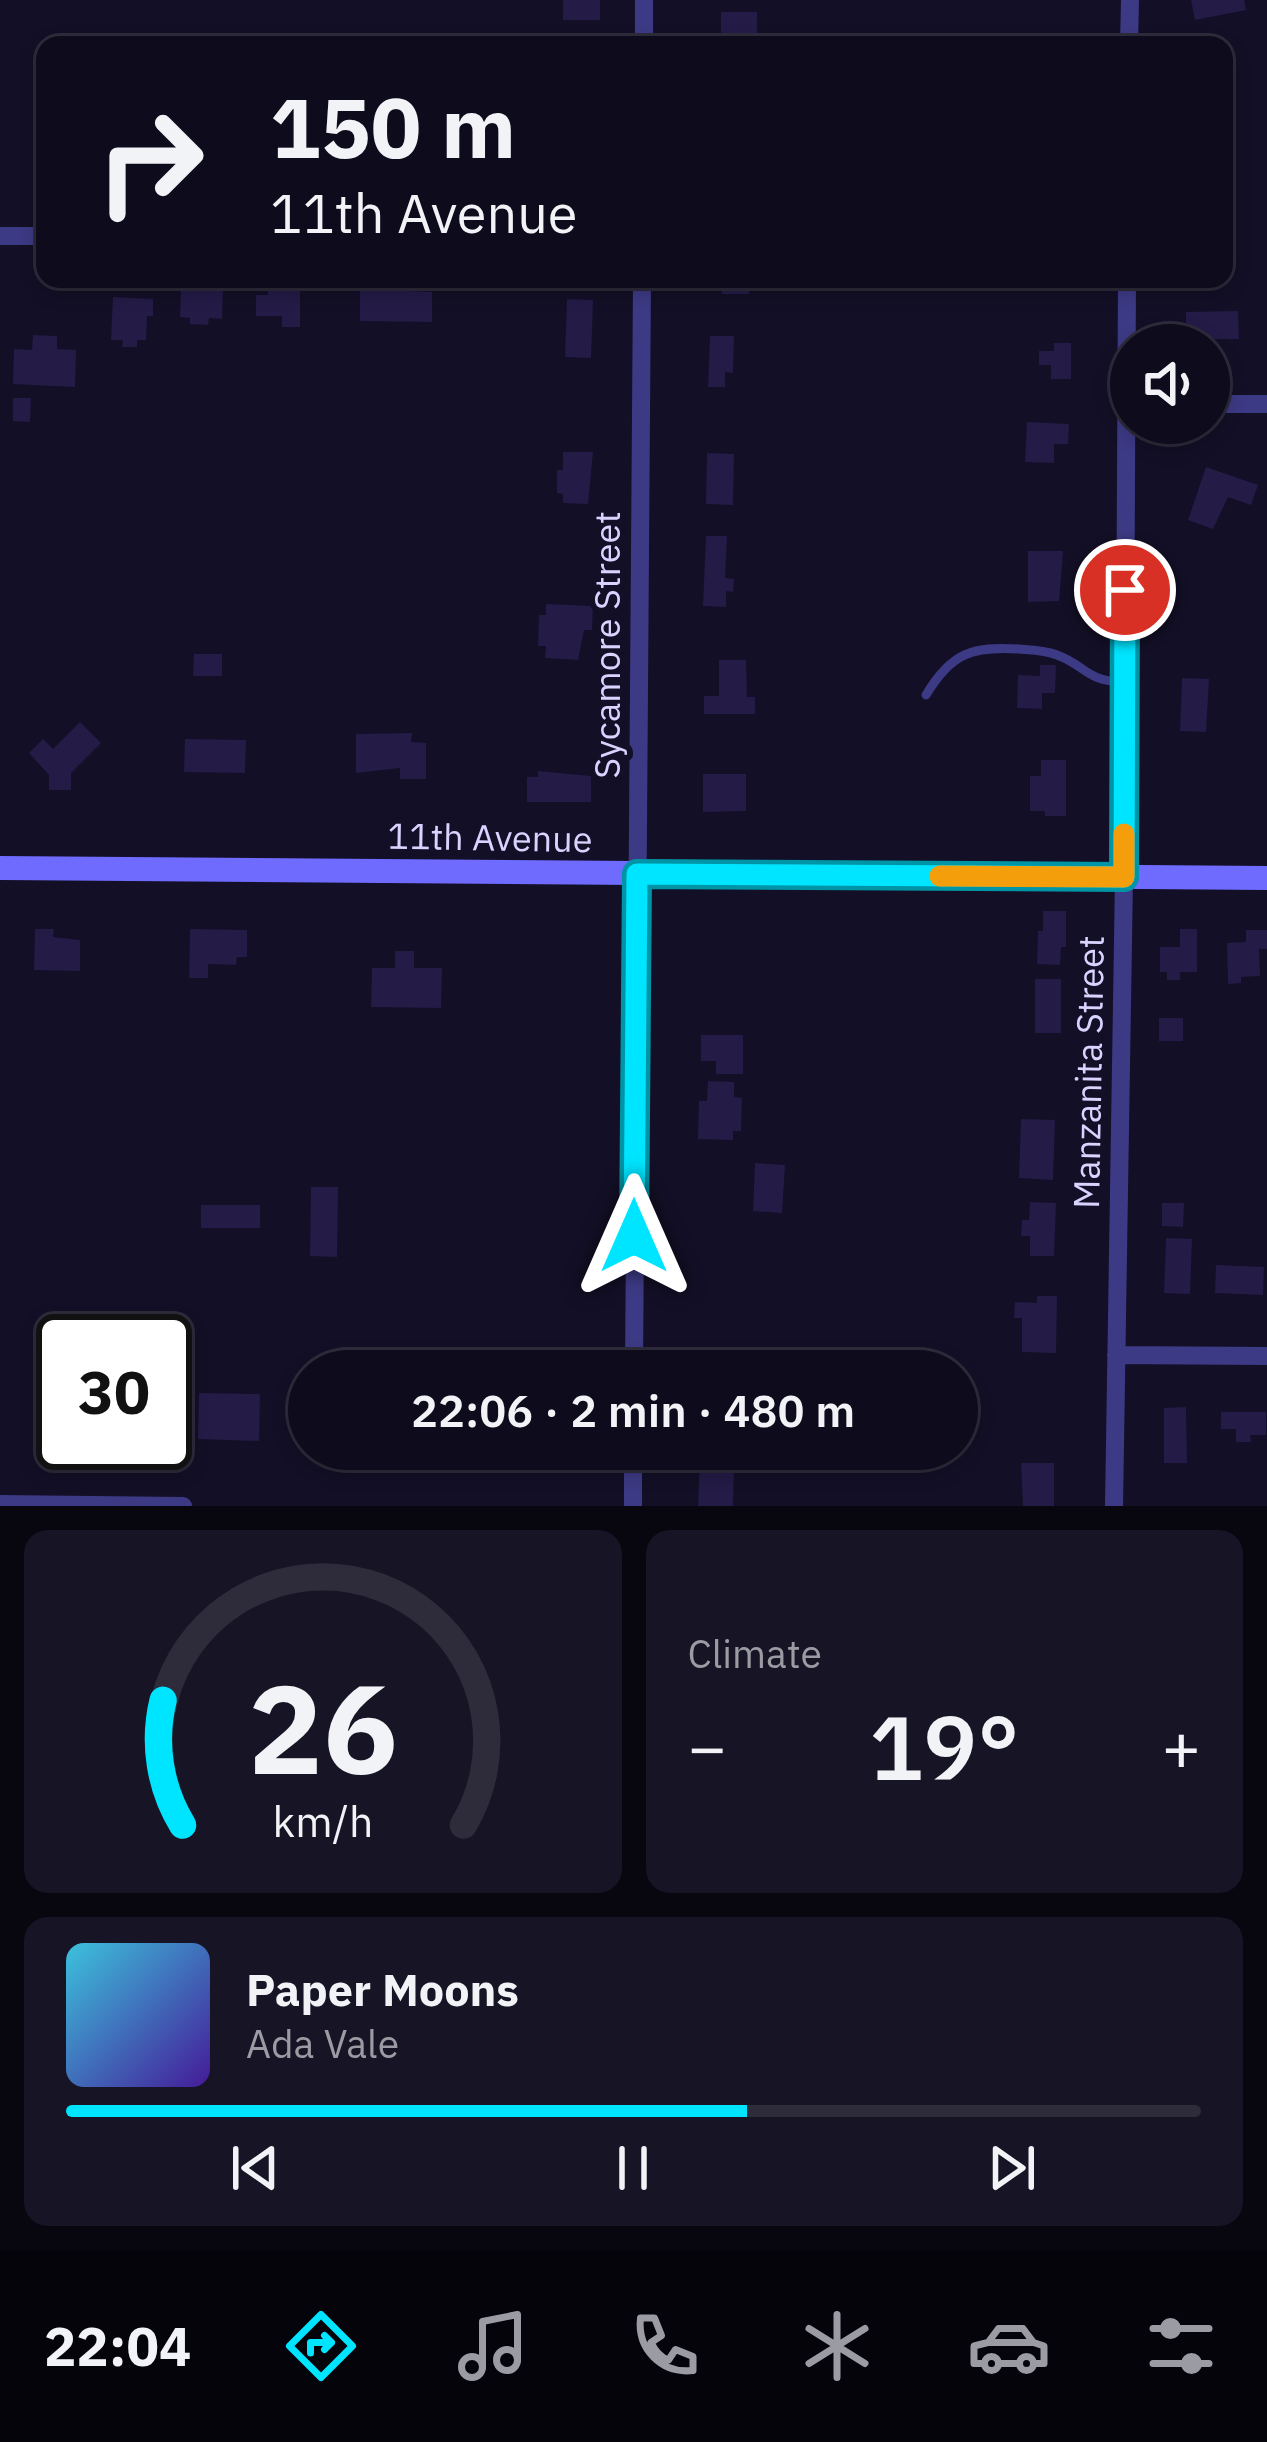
<!DOCTYPE html>
<html lang="en">
<head>
<meta charset="utf-8">
<style>
  body { margin:0; font-family:"IBM Plex Sans",sans-serif; background:#171425; color:#f1f3f6; height:100vh; display:flex; flex-direction:column; font-size:45px; white-space:nowrap }
  * { box-sizing:border-box; margin:0 }
  p { font-size:39px; color:#9b9ba3 }
  .icon { flex:none; width:66px; height:66px; fill:none; stroke:currentColor; stroke-width:2; stroke-linecap:round; stroke-linejoin:round }
  .map { position:relative; height:1506px; overflow:hidden }
  .side { display:flex; flex-direction:column; gap:24px; padding:24px; background:#08060f; flex:1 }
  .side>* { flex:none }
  .banner { position:absolute; left:36px; top:36px; width:1197px; height:252px; border-radius:24px; box-shadow:0 6px 18px #0003,0 0 0 3px #2e2b3b; background:#0e0b1c; color:#f1f3f6; overflow:hidden }
  .tools { position:absolute; left:1110px; top:324px; display:grid; gap:24px }
  .tools a { display:grid; place-items:center; width:120px; height:120px; border-radius:50%; background:#0e0b1c; box-shadow:0 6px 18px #0003,0 0 0 3px #2e2b3b; font-size:60px }
  .speed { position:absolute; left:36px; top:1314px; display:flex; gap:24px; font-size:60px; font-weight:700; text-align:center }
  .speed>* { display:grid; place-content:center; width:156px; height:156px; border-radius:50%; background:#0e0b1c; box-shadow:0 6px 18px #0003,0 0 0 3px #2e2b3b; line-height:1 }
  .speed .limit { border:6px solid #111; border-radius:18px; background:#fff; color:#111 }
  .pin { position:absolute; display:grid; place-items:center; width:102px; height:102px; color:#fff; margin:-51px; border:6px solid #fff; border-radius:50%; box-shadow:0 3px 12px #0007 }
  .me { position:absolute; width:132px; margin:-66px; rotate:0deg; stroke-linejoin:round; filter:drop-shadow(0 0 9px #0008) }
  .turn { display:flex; align-items:center; gap:42px; height:252px; padding:0 36px; font-size:54px }
  .turn .icon { width:156px; height:156px; stroke-width:2.5 }
  .turn b { display:block; font-size:84px; line-height:102px }
  .big { font-size:90px; font-weight:600; line-height:1.1 }
  .side .tile { flex:1; display:flex; flex-direction:column; justify-content:center; gap:18px; min-width:0; padding:0 42px; border-radius:24px; background:#171425 }
  .side .dial { align-items:center; gap:0 }
  .dial svg { height:312px; overflow:visible; fill:none; stroke:#2e2b3b; stroke-width:7; stroke-linecap:round; text-anchor:middle }
  .dial text { fill:#f1f3f6; stroke:none }
  .song { display:flex; align-items:center; gap:36px }
  .cover { width:144px; height:144px; border-radius:18px; background:linear-gradient(135deg,hsl(190 70% 55%),hsl(260 70% 35%)) }
  .played { height:12px; border-radius:6px; background:linear-gradient(90deg,#00e5ff 60%,#2e2b3b 60%) }
  .keys { display:flex; justify-content:space-around; direction:ltr }
  .heat { display:flex; justify-content:space-between; align-items:center; font-size:66px; direction:ltr }
  .side .tiles { flex:1; display:grid; gap:24px; grid-template-columns:1fr 1fr }
  .tile:last-child { grid-column:span 2 }
  .trip { position:absolute; left:288px; top:1350px; width:690px; height:120px; border-radius:60px; background:#0e0b1c; box-shadow:0 6px 18px #0003,0 0 0 3px #2e2b3b; font-weight:600; line-height:120px; text-align:center }
  .menu { display:flex; height:192px; justify-content:space-around; align-items:center; background:#06040b; color:#9b9ba3 }
  .menu .icon { width:84px; height:84px }
  .menu .current { color:#00e5ff }
  .menu b { font-size:54px; color:#f1f3f6 }
  .map>svg:first-child { display:block }
  .building { fill:#241b47 }
  .lines { fill:none; stroke-linecap:round; stroke-linejoin:round }
  .service { stroke:#3d3a85; stroke-width:9 }
  .minor { stroke:#3d3a85; stroke-width:18 }
  .secondary { stroke:#6f6bff; stroke-width:24 }
  .route-casing { stroke:#0095a6; stroke-width:30 }
  .route { stroke:#00e5ff; stroke-width:21 }
  .slow { stroke:#f59e0b; stroke-width:21 }
  .labels { text-anchor:middle; dominant-baseline:central; stroke-width:12; stroke-linejoin:round; paint-order:stroke }
  .street-label { font-size:36px; fill:#d9d4ff; stroke:#130f26 }
</style>
</head>
<body>
<div class="map">
<svg width="1267" height="1506" viewBox="0 0 1267 1506">
  <rect width="100%" height="100%" fill="#130f26"/>
  <path class="building" d="M563,0H600V20H563Z
    M1191,0H1244L1246,10L1195,20Z
    M721,12H757V45H726V35H721Z
    M722,279H758V285H749V294H722Z
    M268,285H300V327H282V316H256V295H268Z
    M181,287L223,289L222,319L209,318L208,325L190,324V318L180,317Z
    M360,289L432,292V322L360,321Z
    M113,297L153,299V316H147L146,340H137V347H122L123,340H111Z
    M567,299L593,300L591,358L565,357Z
    M1238,311L1239,339H1205V335H1186V312Z
    M33,335L57,336V349L76,350L75,387L13,384L14,349L32,350Z
    M710,336H734L733,373L725,372V387H708Z
    M1054,343H1071V379H1051V365H1039V351H1054Z
    M13,398H31L30,422L13,421Z
    M1027,422L1069,424L1068,444H1054V463L1025,462Z
    M563,452H593L588,504L563,503V494L557,493V470H563Z
    M707,453L734,454L733,505L706,504Z
    M1206,467L1258,485L1251,505L1228,497L1213,529L1188,520Z
    M706,536H727L725,578L734,579L733,592L726,591V607L703,606Z
    M1028,551H1063L1059,601L1028,602Z
    M546,604L593,606L592,630H584L578,660L545,658L546,646H538L539,615H546Z
    M194,654H222V676H193Z
    M719,660H746L747,697H755V714H704V696H719Z
    M1040,665H1056L1055,693H1042V709L1017,708L1018,675L1040,676Z
    M1182,678L1209,679L1206,732L1180,731Z
    M80,722L101,743L71,773V790H49V775L29,753L43,739L53,749Z
    M412,733L411,742L426,743V779H400V768L356,773V734Z
    M185,739L246,740L245,773L184,772Z
    M1041,760H1066V816H1045V811H1030V776H1041Z
    M538,771L591,776V802H527V777H538Z
    M703,774H746V811L703,812Z
    M1043,911H1066V947H1061L1060,965L1037,964L1038,931H1043Z
    M35,929H54L53,937L80,940V971L34,970Z
    M190,929L247,930V957H237L236,965L208,964V978H189Z
    M1180,929H1197V972H1180V980H1167V972H1160V947H1180Z
    M1246,930H1267V949H1259L1260,976L1241,977V983L1228,984L1227,943L1246,942Z
    M395,951H414V968H442L441,1008L371,1007L372,968H395Z
    M1035,979H1061V1033H1035Z
    M1159,1018H1183V1041H1159Z
    M701,1035H743V1074H716V1061H701Z
    M708,1081L734,1082V1097L742,1098L741,1131H733V1140L698,1139L699,1101H707Z
    M1021,1119L1055,1120L1053,1180L1019,1178Z
    M755,1163L785,1165L782,1213L753,1211Z
    M311,1187H338L337,1257L310,1256Z
    M1030,1202L1056,1203L1054,1256H1030V1236H1021L1022,1220H1029Z
    M1162,1203H1184L1183,1227L1162,1226Z
    M201,1205H260V1228H201Z
    M1166,1238L1192,1239L1190,1294L1164,1293Z
    M1216,1265L1264,1267L1263,1295L1215,1293Z
    M1037,1296H1057L1056,1353L1022,1352V1318H1014L1015,1302L1037,1303Z
    M199,1393L260,1394L259,1441L198,1439Z
    M1186,1407L1187,1463H1164V1408Z
    M1221,1412H1266V1435H1250L1251,1442H1236V1429H1221Z
    M700,1460L719,1461V1467H734L733,1506H698Z
    M1021,1463H1054V1506H1023Z"/>
  <g class="lines">
    <path class="service" d="M926,695C951,653 972,646 1019,649C1032,650 1045,650 1057,655C1087,666 1085,681 1124,682"/>
    <path class="minor" d="M644,45V0
      M1129,45L1130,0
      M0,236H45
      M1209,404H1267
      M1116,1355L1267,1356
      M634,1371L642,279
      M0,1504L183,1506
      M633,1506V1449
      M1114,1506L1124,877L1127,279"/>
    <path class="secondary" d="M0,868L1267,878"/>
  </g>
  <g class="lines">
    <g class="route-casing">
      <path id="route" d="M634,1236L637,874L1124,877L1125,590"/>
    </g>
    <use href="#route" class="route"/>
    <path class="slow" d="M940,876L1124,877V834"/>
  </g>
  <g class="labels">
    <g class="street-label">
      <text transform="translate(606 645) rotate(-90)">Sycamore Street</text>
      <text transform="translate(490 837) rotate(1)">11th Avenue</text>
      <text transform="translate(1088 1072) rotate(-89)">Manzanita Street</text>
    </g>
  </g>
</svg>
<div class="tools">
<a><svg class="icon" aria-label="sound" viewBox="0 0 24 24"><path d="M4 9h4l5-4v14l-5-4H4zM17 9q2 3 0 6"/></svg></a>
</div>
<div class="speed"><div class="limit">30</div></div>
<div class="pin" style="left:1125px;top:590px;background:#d93025"><svg class="icon" aria-label="arrive" viewBox="0 0 24 24"><path d="M6 21V4h12l-3 4 3 4H6"/></svg></div>
<svg class="me" style="left:634px;top:1236px" viewBox="-20 -20 40 40"><path d="M0-17L14 15 0 8-14 15z" fill="#00e5ff" stroke="#fff" stroke-width="4"/></svg>
<div class="trip">22:06 · 2 min · 480 m</div>
<div class="banner">
<div class="turn"><svg class="icon" aria-label="right" viewBox="0 0 24 24"><path d="M7 20v-9h11M14 6l5 5-5 5"/></svg><div><b>150 m</b>11th Avenue</div></div>
</div>
</div>
<section class="side">
<div class="tiles">
<div class="tile dial"><svg viewBox="0 0 100 80">
<path d="M14 69A42 42 0 1 1 86 69"/>
<path d="M14 69A42 42 0 0 1 9 37" stroke="#00e5ff"/>
<text x="50" y="56" font-size="32" font-weight="700">26</text>
<text x="50" y="72" font-size="11">km/h</text>
</svg></div>
<div class="tile"><p>Climate</p>
<div class="heat"><a>−</a><b class="big">19°</b><a>+</a></div>
</div>
<div class="tile">
<div class="song"><i class="cover"></i><div><b>Paper Moons</b><p>Ada Vale</p></div></div>
<div class="played"></div>
<div class="keys"><svg class="icon" aria-label="previous" viewBox="0 0 24 24"><path d="M18 5L8 12l10 7zM5 5v14"/></svg><svg class="icon" aria-label="pause" viewBox="0 0 24 24"><path d="M8 5v14M16 5v14"/></svg><svg class="icon" aria-label="next" viewBox="0 0 24 24"><path d="M6 5l10 7-10 7zM19 5v14"/></svg></div>
</div>
</div>
</section>
<nav class="menu">
<b>22:04</b>
<svg class="icon current" aria-label="directions" viewBox="0 0 24 24"><path d="M12 3l9 9-9 9-9-9zM9 14v-3h6M13 9l2 2-2 2"/></svg>
<svg class="icon" aria-label="music" viewBox="0 0 24 24"><path d="M9 18V5l10-2v13"/><circle cx="6" cy="18" r="3"/><circle cx="16" cy="16" r="3"/></svg>
<svg class="icon" aria-label="phone" viewBox="0 0 24 24"><path d="M5 4h4l2 5-3 2q2 4 5 5l2-3 5 2v4C11 20 4 13 5 4z"/></svg>
<svg class="icon" aria-label="climate" viewBox="0 0 24 24"><path d="M12 3v18M4 7l16 10M4 17L20 7"/></svg>
<svg class="icon" aria-label="car" viewBox="0 0 24 24"><path d="M5 17H2v-5l4-1 3-4h7l3 4 3 1v5h-3M9 17h6M6 11h13"/><circle cx="7" cy="17" r="2"/><circle cx="17" cy="17" r="2"/></svg>
<svg class="icon" aria-label="filters" viewBox="0 0 24 24"><path d="M4 7h16M4 17h16"/><circle cx="9" cy="7" r="2"/><circle cx="15" cy="17" r="2"/></svg>
</nav>
</body>
</html>
